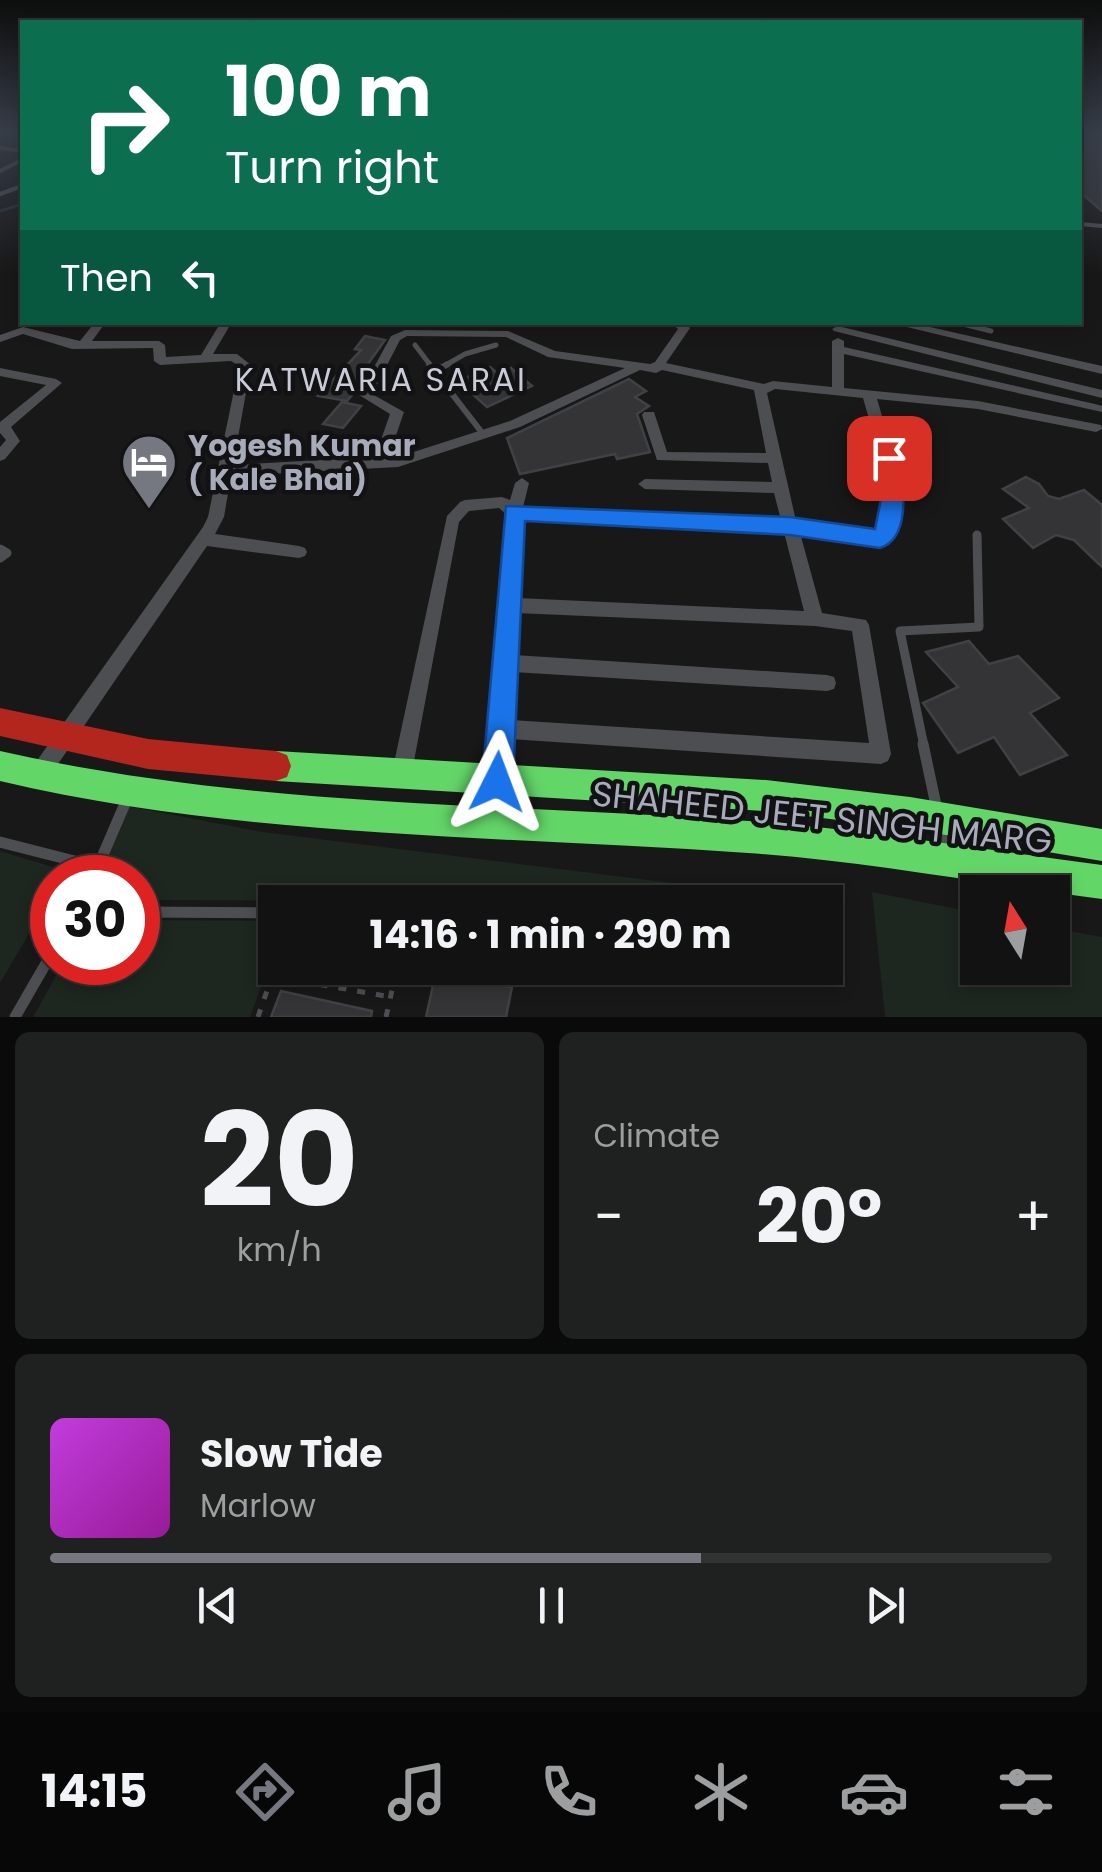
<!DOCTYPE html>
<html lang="en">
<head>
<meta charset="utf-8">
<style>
  body { margin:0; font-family:Poppins,sans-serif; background:#1f2020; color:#f1f3f6; height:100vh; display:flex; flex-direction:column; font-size:38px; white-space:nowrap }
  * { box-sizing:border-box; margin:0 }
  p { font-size:32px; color:#9c9e9f }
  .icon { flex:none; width:55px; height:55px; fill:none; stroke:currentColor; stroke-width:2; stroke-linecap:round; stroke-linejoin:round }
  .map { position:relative; height:1017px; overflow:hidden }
  .drawer { display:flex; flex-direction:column; gap:15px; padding:15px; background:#0a0a0a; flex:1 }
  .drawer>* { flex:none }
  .banner { position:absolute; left:20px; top:20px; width:1062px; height:305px; border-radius:0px; box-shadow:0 5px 15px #0003,0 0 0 2px #313232; background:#0b6e4f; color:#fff; overflow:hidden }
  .needle { width:65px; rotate:349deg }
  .tools { position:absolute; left:960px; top:875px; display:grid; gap:20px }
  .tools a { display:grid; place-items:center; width:110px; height:110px; border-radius:0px; background:#121212; box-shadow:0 5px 15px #0003,0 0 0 2px #313232; font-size:50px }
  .speed { position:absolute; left:30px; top:855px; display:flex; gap:20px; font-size:50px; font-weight:700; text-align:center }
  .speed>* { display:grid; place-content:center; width:130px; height:130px; border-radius:50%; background:#121212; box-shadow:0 5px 15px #0003,0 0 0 2px #313232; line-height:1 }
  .speed .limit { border:15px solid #d22; background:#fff; color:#111 }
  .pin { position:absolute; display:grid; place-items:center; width:85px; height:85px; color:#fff; margin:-42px; border-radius:20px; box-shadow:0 5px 15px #0006 }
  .me { position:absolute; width:110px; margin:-55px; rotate:3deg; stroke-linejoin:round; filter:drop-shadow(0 0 8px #0008) }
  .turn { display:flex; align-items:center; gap:35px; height:210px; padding:0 40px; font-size:45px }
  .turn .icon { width:130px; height:130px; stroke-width:2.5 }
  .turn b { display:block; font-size:70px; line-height:85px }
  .then { display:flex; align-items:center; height:95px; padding:0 40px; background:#0003; gap:20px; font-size:38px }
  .big { font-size:75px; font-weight:700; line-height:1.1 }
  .drawer .card { flex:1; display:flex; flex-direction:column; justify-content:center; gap:15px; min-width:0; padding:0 35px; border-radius:15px; background:#1f2020 }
  .drawer .dial { align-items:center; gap:0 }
  .dial b { font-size:130px; line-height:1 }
  .song { display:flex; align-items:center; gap:30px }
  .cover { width:120px; height:120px; border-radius:15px; background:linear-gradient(135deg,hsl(290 70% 55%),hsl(300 70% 35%)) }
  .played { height:10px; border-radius:5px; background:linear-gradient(90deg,#767881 65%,#313232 65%) }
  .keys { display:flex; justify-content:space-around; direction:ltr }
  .heat { display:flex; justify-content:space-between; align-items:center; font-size:55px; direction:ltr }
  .drawer .tiles { flex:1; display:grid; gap:15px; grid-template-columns:1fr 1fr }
  .card:last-child { grid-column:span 2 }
  .trip { position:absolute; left:258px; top:885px; width:585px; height:100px; border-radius:0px; background:#121212; box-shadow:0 5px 15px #0003,0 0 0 2px #313232; font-weight:700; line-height:100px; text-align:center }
  .menu { display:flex; height:160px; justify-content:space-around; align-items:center; background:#070707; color:#9c9e9f }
  .menu .icon { width:70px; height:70px }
  .menu .current { color:#767881 }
  .menu b { font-size:45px; color:#f1f3f6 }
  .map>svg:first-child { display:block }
  .green { fill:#1d261f }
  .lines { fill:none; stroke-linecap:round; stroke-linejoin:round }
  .stream { stroke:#29313b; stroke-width:2.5 }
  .building { fill:#343436; stroke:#404144; stroke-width:2.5 }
  .path { stroke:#4e4f54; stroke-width:5; stroke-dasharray:8 11; stroke-linecap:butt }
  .lane-far4 { stroke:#4d4e52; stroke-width:4 }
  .lane-far3 { stroke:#4d4e52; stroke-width:5 }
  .lane-far2 { stroke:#4d4e52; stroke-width:6 }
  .lane-far1 { stroke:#4d4e52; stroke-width:9 }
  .lane { stroke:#4d4e52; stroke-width:11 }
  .street { fill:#4d4e52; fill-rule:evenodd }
  .fast { fill:#63d668; fill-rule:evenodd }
  .jam { fill:#b3261e; fill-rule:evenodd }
  .route { fill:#1a73e8; stroke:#114b97; stroke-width:2.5 }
  .labels { text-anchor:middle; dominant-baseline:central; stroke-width:9; stroke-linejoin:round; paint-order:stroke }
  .poi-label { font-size:30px; font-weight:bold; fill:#a8acba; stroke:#121214; text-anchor:start }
  .neighbourhood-label { font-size:32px; letter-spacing:2.5px; fill:#c9cbd6; stroke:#121214 }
  .near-street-label { font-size:35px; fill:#a8acba; stroke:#121214 }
</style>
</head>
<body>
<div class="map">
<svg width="1102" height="1017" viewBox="0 0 1102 1017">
  <rect width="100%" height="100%" fill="#181818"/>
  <path class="green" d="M127,806L263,832L736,891L735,902L138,900V878H100Z
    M0,851L66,871L63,877L52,878V895L0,983Z
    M872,892L977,913L978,968H1052L1053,928L1102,937V1017H885Z
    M138,920L275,921V949L250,1017H33L63,963L138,962Z"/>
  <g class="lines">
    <path class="stream" d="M0,211L22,204"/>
  </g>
  <path class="building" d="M1102,131V211L1080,192V138Z
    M365,336L385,340L365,368L369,369L359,387L347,401L318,396L361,350L355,349Z
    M490,367L498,374L511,368L532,386L487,407L458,381Z
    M629,379L646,391L635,397L649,406L637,414L650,452L617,459L615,454L520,474L507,438Z
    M342,402L361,406L343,428L323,424Z
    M1026,477L1039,484L1048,496L1059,499L1084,490L1102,505V567L1074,540L1056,535L1033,548L1003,519L1029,508L1003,489Z
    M969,641L989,664L1018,656L1059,698L1030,713L1067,755L1020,775L994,737L958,753L923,703L958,687L926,652Z
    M436,972L512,987L506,1017H426Z
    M281,991L372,1011L371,1017H271Z"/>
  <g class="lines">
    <path class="path" d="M42,942L52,924
      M275,968L272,976L391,997
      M258,1017L272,976
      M386,1017L397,968"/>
    <path class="lane-far4" d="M0,148L22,151
      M0,171L22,160
      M0,194L22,186
      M1080,224L1102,226"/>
    <path class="lane-far3" d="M955,322L991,331
      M415,345L431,366
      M444,366L465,354L496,345"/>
    <path class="lane-far2" d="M429,364L483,434
      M435,371L448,364"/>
    <path class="lane-far1" d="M0,549L7,553L0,558
      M924,746L900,631L979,627L977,535"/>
    <path class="lane" d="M923,744L936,805
      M940,823L944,854
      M0,842L98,867
      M93,878L127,799
      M138,912L275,913
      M15,1017L52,953"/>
    <path class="street" d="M95,322H106L92,341H159L165,345L166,357L201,355L221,322H232L213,354H237L251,365L233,465L375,457L390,414L359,395L391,336L405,330L508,331L555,351L650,364L655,362L678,329L670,322H683L690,328L666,363L764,384L773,381L832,387V341L838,338L844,341V347L1099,405L1102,406V412L844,354V388L978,401L1096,424L1101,425L1102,429L1096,432L978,409L877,399L885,426L878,430L871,426L863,398L775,389L767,393L796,521L879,533L886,494L882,457L889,452L896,457L900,494L891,540L880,545L800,533L822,613L866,620L869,625L891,754L888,761L881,764L510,739C508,769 508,803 497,832L489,835L481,832L478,824L487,782L499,609L498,605L500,600L506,514L499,508L469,511L459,522L411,777L408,784L401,787L394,784L391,777L447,516L460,502L465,500L502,497L510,500L515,483L522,478L529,483L523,507L781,520L774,493L645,489L638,484L645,479L772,482L768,463L657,460L642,415L644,412H654L667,452L766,453L754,390L662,370L656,373L640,370L520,427L398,467L231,476L224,517L215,534L299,546L305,548L307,552L305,556L299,558L207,546L45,783L38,786L31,783L28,776L31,769L203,527L208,517L239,366L231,361L160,365L154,361L153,348L72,349L23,334L0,342V335L23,327L80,341ZM407,336L506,337L548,357L625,368L510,421L398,457L389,456L404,412L372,394L400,340ZM521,518L784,532L804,611L517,598ZM516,613L815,626L852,631L869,743L511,720L513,672L827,691L834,689L836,683L834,677L827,675L514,655Z
      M886,322H908L1102,366V374Z
      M838,326L1102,390V398L834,331L832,329Z
      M0,368L56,379L62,383L11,427L20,441L5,459L0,461V447L6,440L0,433V422L46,385L0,376Z"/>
    <path class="fast" d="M0,751C246,807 497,803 748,821C866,829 984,850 1102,865V899C985,884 865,861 748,853C496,835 247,839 0,781Z
      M276,751L766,780L910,797L1102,829V861L910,829L766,811L276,781L265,777L261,766L265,755Z"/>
    <path class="jam" d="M0,708L148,739L276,751L287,755L291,766L287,777L276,781L148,769L0,736Z"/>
  </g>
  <linearGradient id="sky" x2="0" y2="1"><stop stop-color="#0d0d0d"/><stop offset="0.48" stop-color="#373d48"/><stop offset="1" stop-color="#373d48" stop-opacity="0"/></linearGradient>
  <rect width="1102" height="274" fill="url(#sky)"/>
  <path class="route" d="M889,450L900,458C903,484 912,538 880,548L790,535L525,521L513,782L508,793L497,798L486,793L482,782L506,506L790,517L875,529L882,494L879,458Z"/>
  <defs>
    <g id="hotel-pin" transform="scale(2.875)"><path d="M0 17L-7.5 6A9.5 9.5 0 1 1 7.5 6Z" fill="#767881" stroke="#121214"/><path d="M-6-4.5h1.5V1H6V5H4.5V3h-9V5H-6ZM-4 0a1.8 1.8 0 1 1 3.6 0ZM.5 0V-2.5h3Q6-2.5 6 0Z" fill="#fff"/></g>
  </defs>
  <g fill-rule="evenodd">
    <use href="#hotel-pin" x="149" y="462"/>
  </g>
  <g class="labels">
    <g class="poi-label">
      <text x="188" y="445">Yogesh Kumar<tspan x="188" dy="34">( Kale Bhai)</tspan></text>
    </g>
    <g class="neighbourhood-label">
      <text x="381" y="379">KATWARIA SARAI</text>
    </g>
    <g class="near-street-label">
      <text transform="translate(822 817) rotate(6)">SHAHEED JEET SINGH MARG</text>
    </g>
  </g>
</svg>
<div class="tools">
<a><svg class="needle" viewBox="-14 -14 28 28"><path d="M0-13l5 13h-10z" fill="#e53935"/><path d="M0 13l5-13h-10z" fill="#9c9e9f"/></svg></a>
</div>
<div class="speed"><div class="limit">30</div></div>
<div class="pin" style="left:889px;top:458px;background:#d93025"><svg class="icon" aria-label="arrive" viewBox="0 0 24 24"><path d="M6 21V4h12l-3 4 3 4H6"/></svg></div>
<svg class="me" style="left:497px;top:782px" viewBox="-20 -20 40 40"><path d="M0-17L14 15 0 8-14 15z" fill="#1a73e8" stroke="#fff" stroke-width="4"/></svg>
<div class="trip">14:16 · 1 min · 290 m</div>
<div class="banner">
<div class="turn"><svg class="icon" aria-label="right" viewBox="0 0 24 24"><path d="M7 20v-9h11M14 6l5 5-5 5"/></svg><div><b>100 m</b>Turn right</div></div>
<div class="then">Then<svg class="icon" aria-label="left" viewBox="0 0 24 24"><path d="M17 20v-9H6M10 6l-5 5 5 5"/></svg></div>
</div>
</div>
<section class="drawer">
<div class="tiles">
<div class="card dial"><b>20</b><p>km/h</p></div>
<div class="card"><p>Climate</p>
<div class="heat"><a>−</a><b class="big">20°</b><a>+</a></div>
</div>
<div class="card">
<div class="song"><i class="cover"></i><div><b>Slow Tide</b><p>Marlow</p></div></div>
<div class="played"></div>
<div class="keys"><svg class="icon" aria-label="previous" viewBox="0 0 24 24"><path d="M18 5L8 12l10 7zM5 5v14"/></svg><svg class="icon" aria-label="pause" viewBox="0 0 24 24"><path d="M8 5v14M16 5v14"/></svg><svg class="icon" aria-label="next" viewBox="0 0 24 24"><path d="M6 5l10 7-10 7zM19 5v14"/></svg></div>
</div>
</div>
</section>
<nav class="menu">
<b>14:15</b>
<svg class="icon current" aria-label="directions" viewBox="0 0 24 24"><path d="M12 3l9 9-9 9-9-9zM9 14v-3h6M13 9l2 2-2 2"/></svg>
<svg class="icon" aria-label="music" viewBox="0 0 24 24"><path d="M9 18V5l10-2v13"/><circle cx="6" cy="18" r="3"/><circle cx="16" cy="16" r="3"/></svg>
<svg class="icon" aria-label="phone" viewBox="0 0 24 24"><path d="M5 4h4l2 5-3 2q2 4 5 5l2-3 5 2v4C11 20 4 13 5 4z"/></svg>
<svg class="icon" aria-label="climate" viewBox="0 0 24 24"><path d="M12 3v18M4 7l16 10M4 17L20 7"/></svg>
<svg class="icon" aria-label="car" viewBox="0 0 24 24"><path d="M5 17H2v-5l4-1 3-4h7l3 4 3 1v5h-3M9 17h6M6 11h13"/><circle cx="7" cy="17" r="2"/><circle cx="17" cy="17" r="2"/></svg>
<svg class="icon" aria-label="filters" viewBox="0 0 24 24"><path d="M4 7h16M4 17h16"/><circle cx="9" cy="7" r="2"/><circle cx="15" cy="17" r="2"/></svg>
</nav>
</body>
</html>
